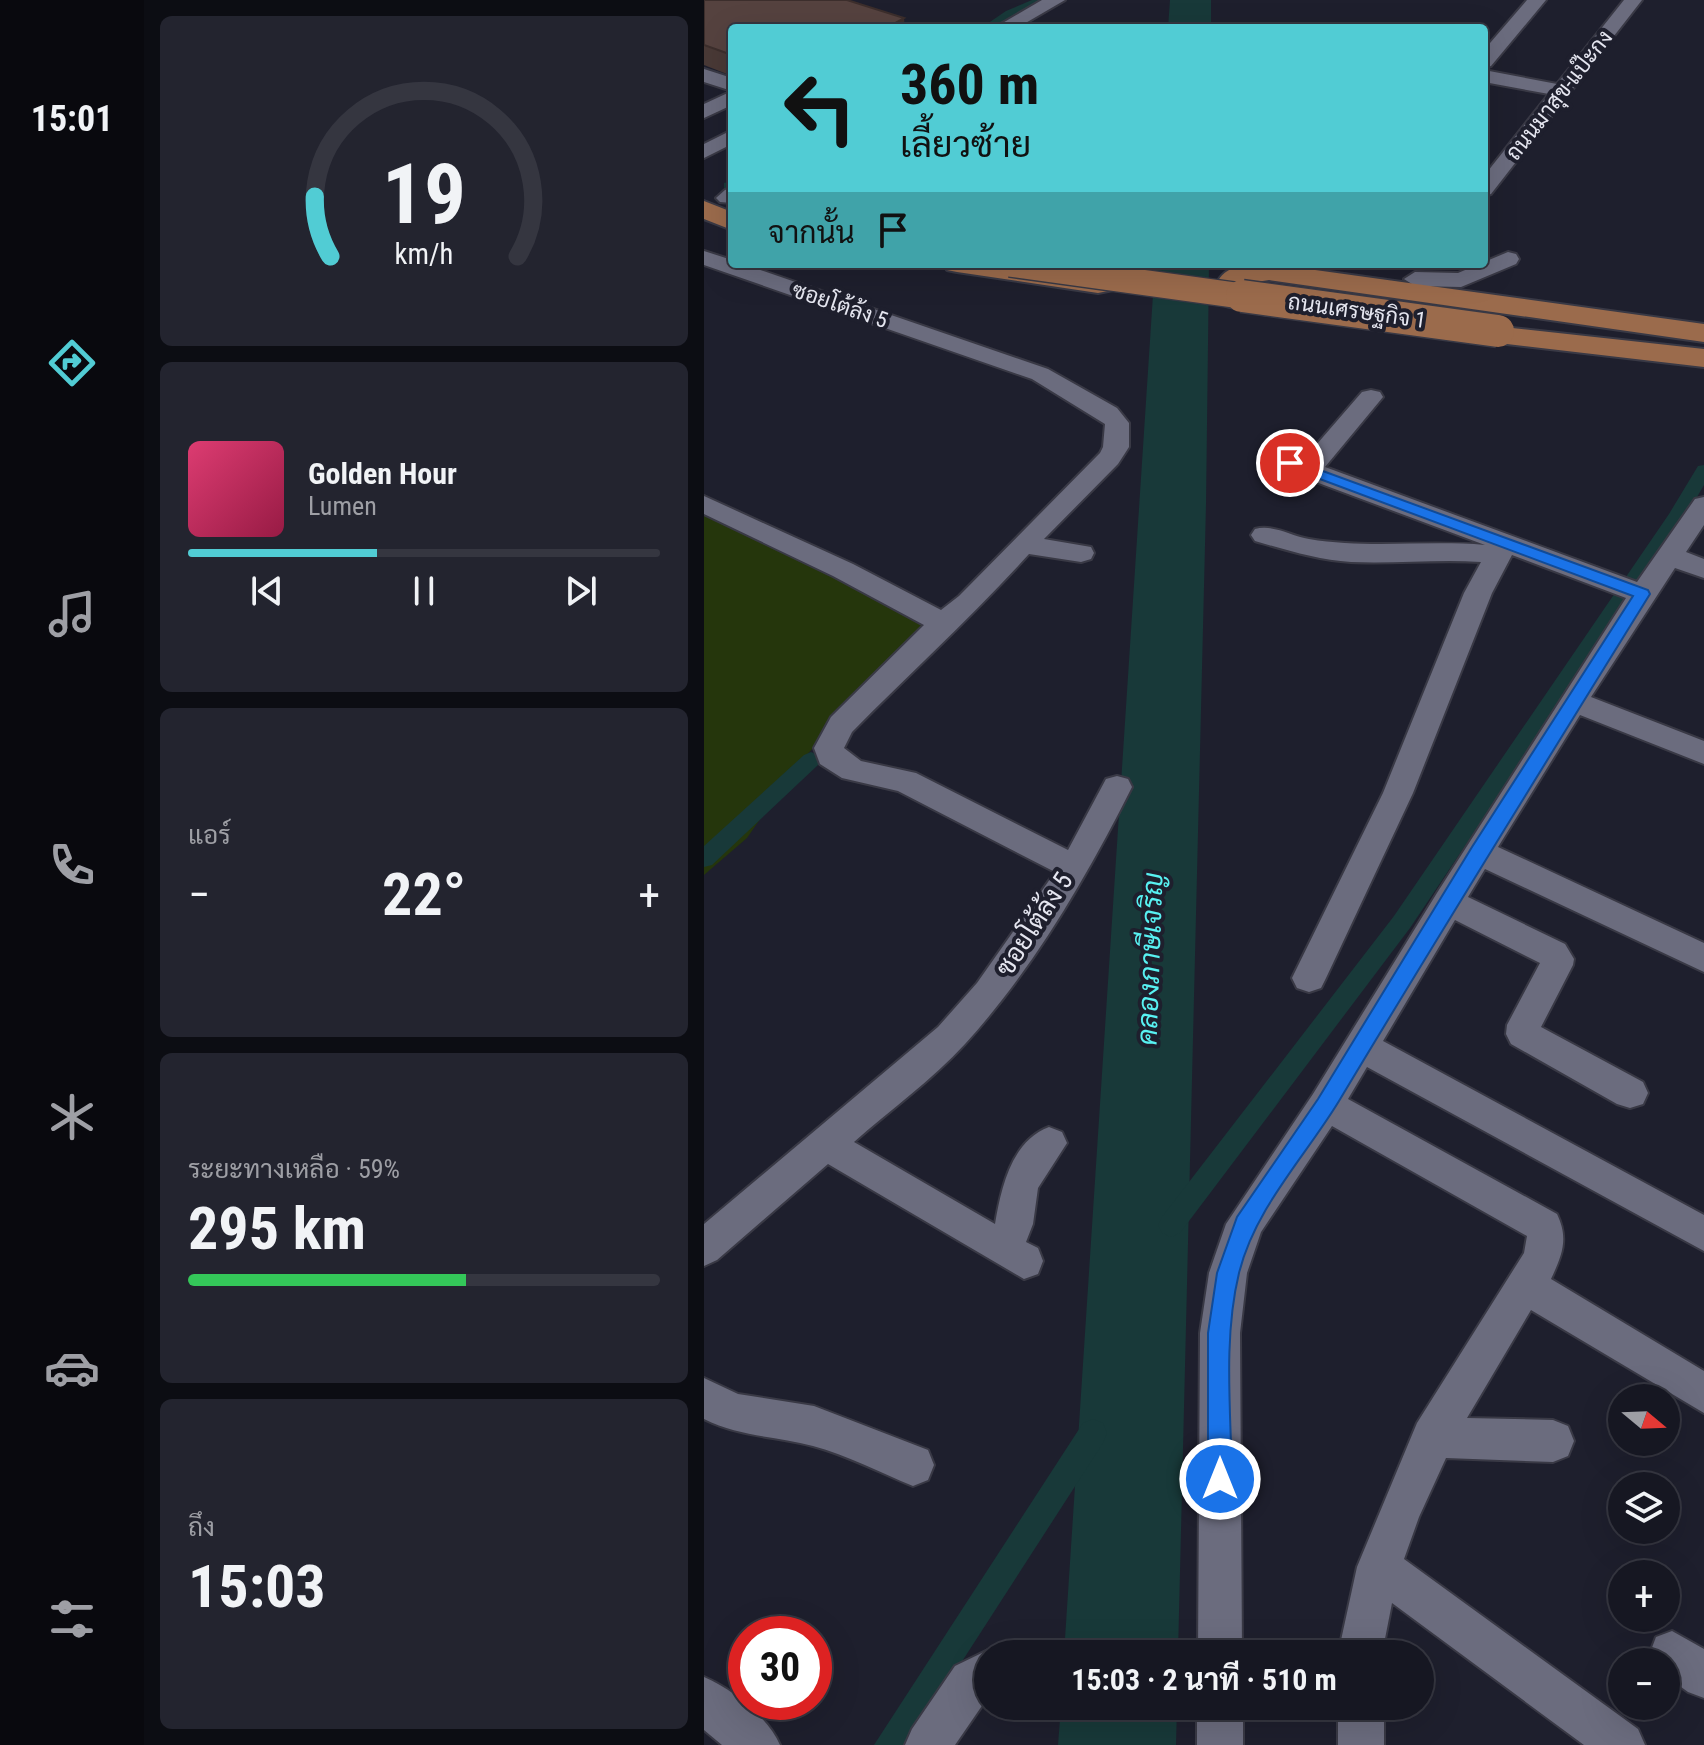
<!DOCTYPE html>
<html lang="th">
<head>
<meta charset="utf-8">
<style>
  body { margin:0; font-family:"Roboto Condensed",Sarabun,sans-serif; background:#23242f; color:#f1f3f6; height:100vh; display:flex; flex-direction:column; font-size:30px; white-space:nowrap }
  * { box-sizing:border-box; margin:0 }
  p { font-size:26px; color:#9e9fa5 }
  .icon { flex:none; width:44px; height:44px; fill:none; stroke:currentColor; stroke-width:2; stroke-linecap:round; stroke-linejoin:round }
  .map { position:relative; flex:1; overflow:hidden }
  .panel { display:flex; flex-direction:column; gap:16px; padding:16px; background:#0c0d13; width:560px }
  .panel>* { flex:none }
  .hud { position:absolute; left:24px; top:24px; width:760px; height:244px; border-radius:8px; box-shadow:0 8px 32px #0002,0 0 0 2px #353640; background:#51ccd4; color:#111; overflow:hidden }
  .needle { width:52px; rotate:109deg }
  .fabs { position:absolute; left:904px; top:1384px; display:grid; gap:16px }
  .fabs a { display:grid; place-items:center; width:72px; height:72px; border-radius:50%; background:#161722; box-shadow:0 8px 32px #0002,0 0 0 2px #353640; font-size:40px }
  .speed { position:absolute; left:24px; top:1616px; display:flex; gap:16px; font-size:40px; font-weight:700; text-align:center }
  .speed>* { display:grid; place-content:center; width:104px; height:104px; border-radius:50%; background:#161722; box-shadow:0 8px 32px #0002,0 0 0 2px #353640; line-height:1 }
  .speed .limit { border:12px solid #d22; background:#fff; color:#111 }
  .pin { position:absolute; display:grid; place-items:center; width:68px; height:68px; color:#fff; margin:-34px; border:4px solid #fff; border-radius:50%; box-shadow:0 2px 8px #0007 }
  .me { position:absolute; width:88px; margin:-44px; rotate:0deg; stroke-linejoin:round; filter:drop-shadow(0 0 6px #0008) }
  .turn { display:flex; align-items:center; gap:28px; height:168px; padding:0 40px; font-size:36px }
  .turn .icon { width:104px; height:104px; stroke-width:2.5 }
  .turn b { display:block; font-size:56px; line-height:68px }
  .then { display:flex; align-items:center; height:76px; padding:0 40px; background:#0003; gap:16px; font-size:30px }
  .big { font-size:60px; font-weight:700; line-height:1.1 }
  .panel .widget { flex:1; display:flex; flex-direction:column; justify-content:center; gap:12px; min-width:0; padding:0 28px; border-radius:12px; background:#23242f }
  .panel .dial { align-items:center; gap:0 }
  .dial svg { height:208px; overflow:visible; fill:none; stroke:#353640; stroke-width:7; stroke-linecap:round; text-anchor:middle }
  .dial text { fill:#f1f3f6; stroke:none }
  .song { display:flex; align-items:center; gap:24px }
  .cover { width:96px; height:96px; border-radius:12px; background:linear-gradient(135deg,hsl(340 70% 55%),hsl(340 70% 35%)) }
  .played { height:8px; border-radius:4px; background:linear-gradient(90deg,#51ccd4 40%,#353640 40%) }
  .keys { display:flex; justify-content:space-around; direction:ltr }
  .heat { display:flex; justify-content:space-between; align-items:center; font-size:44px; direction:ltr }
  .charge { height:12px; border-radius:6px; background:linear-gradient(90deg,#34c759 59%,#353640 0) }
  .trip { position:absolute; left:270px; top:1640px; width:460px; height:80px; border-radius:40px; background:#161722; box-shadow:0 8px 32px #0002,0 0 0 2px #353640; font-weight:700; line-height:80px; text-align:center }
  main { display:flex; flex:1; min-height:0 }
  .dock { display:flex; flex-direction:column; width:144px; justify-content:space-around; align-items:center; background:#09090e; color:#9e9fa5 }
  .dock .icon { width:56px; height:56px }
  .dock .current { color:#51ccd4 }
  .dock b { font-size:36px; color:#f1f3f6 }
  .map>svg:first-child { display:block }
  .green { fill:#25360c }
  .water { fill:#183939 }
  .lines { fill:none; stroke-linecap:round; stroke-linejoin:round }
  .canal { fill:#183939; fill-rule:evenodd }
  .minor-casing { stroke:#393945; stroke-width:4 }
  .major-casing { stroke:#393945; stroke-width:4 }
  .minor { fill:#6b6c7e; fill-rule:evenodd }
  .major { fill:#9b6b4c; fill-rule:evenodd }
  .major-bridge-far1-casing { stroke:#393945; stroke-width:28; stroke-linecap:butt }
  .major-bridge-casing { stroke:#393945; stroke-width:35; stroke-linecap:butt }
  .major-bridge-far1 { stroke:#9b6b4c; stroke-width:25 }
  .major-bridge { stroke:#9b6b4c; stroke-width:32 }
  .wall { fill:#493936 }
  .shaded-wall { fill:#3c2e2c }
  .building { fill:#55423f; stroke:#3c2e2c; stroke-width:2 }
  .route { fill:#1a73e8; stroke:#114b97; stroke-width:2 }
  .labels { text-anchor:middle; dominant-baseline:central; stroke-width:8; stroke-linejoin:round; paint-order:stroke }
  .far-street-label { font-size:22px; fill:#e5e6f0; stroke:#1e1f2d }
  .street-label { font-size:26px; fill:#e5e6f0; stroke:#1e1f2d }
  .water-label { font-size:28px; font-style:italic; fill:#58f1f2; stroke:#1e1f2d }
</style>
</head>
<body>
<main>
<nav class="dock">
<b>15:01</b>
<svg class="icon current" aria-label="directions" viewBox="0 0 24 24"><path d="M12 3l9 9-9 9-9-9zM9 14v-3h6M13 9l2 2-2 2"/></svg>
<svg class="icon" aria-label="music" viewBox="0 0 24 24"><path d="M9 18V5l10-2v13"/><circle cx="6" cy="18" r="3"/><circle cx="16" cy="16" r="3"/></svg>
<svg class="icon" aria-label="phone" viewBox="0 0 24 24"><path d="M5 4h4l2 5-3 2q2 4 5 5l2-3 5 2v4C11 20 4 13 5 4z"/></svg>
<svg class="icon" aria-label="climate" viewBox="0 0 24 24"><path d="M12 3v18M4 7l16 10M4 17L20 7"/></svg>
<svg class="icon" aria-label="car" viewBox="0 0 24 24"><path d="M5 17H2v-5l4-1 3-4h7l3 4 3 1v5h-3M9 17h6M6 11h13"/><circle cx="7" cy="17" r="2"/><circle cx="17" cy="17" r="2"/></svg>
<svg class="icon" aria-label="filters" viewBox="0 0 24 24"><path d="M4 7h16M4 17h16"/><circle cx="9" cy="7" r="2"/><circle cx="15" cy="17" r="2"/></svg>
</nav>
<section class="panel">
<div class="widget dial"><svg viewBox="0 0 100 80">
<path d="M14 69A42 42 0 1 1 86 69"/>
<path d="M14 69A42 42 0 0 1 8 46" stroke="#51ccd4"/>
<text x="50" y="56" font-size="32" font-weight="700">19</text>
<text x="50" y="72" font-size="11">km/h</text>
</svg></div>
<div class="widget">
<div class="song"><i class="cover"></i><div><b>Golden Hour</b><p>Lumen</p></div></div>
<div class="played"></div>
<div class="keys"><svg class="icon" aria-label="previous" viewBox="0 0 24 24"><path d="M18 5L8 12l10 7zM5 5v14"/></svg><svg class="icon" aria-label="pause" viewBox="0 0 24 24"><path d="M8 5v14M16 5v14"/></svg><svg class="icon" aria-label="next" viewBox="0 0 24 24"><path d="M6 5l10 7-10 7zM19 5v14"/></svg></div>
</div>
<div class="widget"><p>แอร์</p>
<div class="heat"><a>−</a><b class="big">22°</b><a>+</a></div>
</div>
<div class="widget"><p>ระยะทางเหลือ · 59%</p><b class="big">295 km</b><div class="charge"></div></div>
<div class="widget"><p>ถึง</p><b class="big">15:03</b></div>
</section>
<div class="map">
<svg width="1000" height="1745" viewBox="0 0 1000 1745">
  <rect width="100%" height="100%" fill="#1e1f2d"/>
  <path class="green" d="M0,515L227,623L95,763L43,838L0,875Z"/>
  <path class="water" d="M466,0H507V28H464Z
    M451,264H505L502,504L474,1654H360Z
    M357,1706H473L472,1745H354Z"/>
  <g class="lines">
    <path class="canal" d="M328,0H345L292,28H277L302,11Z
      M28,181V190L20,189V183Z
      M1000,465V485L982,516L706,928L476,1233L467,1237L458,1233L454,1225L458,1217L690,916L965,514L994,466Z
      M107,752L114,755L117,760L114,765L8,865L0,867V846L100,755Z
      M389,1419L399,1423L403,1433L399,1443L204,1745H170L379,1423Z"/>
    <g class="minor-casing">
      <path id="minor" d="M338,0H361L313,28H290Z
        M823,0H842L787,66L780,68V50Z
        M920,0H938L787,194L780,196V176L845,94L780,82V70L853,84Z
        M0,69L28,78V91L0,82Z
        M28,91V105L0,118V104Z
        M28,130V144L0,158V144Z
        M28,188V203L16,202L12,198L21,190Z
        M0,251L28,260V264H39L344,369L413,408L425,423V447L414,464L340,539L387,547L390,553L387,559L377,562L325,554C269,616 207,672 148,732L140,748L157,761L212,773L364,850L402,779L413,776L424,779L428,787C382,878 330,968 261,1044C228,1080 186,1110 150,1142L291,1224C297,1189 307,1141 345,1127L358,1132L363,1143L334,1188L329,1224L322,1242L334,1248L339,1261L334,1274L320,1279L124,1164L13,1260L0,1266V1224L234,1027L273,983L351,872L194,791L138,778L116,764L110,748L127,717L220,625L129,576L0,514V496L149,564L237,610L255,596L396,453L399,447L401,424L328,379L0,265Z
        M804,252L812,254L815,259L812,264L757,287L711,286L700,279L711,272L754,273Z
        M667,390L676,392L679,397L621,467L933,582L991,499L1000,497V525L982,552L1000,559V578L971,568L887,697L1000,741V764L876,715L794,847L1000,943V972L781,869L764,897L861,944L870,959L869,965L837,1027L939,1082L944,1093L939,1104L926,1108L913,1104L807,1044L802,1034L803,1025L836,963L751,920L679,1041L1000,1215V1251L663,1067L644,1099L853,1214C865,1239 858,1255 847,1279L1000,1371V1413L827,1310L763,1418L849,1420L864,1426L870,1441L864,1456L849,1462L742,1458L715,1517L700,1559L934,1729L941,1745H880L688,1603L678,1654H634L653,1567L713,1423L820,1253L823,1236L628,1126L557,1232L543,1273L536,1333L538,1654H494L496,1333L505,1273L522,1224L609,1094L733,893L922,598L808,555L788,593L709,793L622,978L617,988L605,992L593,988L588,978L679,793L760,593L777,562C734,559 691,564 647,562C614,560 582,550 551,541L547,535L551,529C569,524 587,536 605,539C663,549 723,540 781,545L577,469L573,463L577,457L586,455L600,459L658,392Z
        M0,1378L34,1394L110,1406L224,1450L230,1465L224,1480L209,1486C177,1473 143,1455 109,1446C72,1436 36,1437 0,1419Z
        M968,1631L1000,1649V1698L984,1692L962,1676V1662H949L946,1653L952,1637Z
        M284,1650L295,1654H284V1697L251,1745H201L208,1729L251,1666Z
        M0,1677C28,1689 64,1717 76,1745H18L0,1730Z
        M493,1706H539V1745H493Z
        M634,1706H680V1745H634Z"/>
    </g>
    <g class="major-casing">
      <path id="major" d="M0,201L28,212V230L0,219Z
        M239,264H309L394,277L410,270V264H438V273L424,287L394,293L253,272L243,270Z
        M568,264L1000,324V342L565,280L540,284L542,293L573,300L577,306L573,312L563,315L522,306L510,290C518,263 543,264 568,264Z
        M753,322L1000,349V367L743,337L738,331L743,325Z"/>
    </g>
    <use href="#minor" class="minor"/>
    <use href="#major" class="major"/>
    <g class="major-bridge-far1-casing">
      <path id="major-bridge-far1" d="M306,264L552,298"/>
    </g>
    <g class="major-bridge-casing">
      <path id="major-bridge" d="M538,296L794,331"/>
    </g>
    <use href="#major-bridge-far1" class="major-bridge-far1"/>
    <use href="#major-bridge" class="major-bridge"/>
  </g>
  <path class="wall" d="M0,0L28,28V76L0,65Z"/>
  <path class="shaded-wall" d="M200,18L201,28H182Z"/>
  <path class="building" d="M0,0H143L200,18L182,28H28V55L0,45Z"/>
  <path class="route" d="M586,459L944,590L946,594C842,762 737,931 635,1101C601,1157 551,1208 535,1273C519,1339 527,1412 528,1479L524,1487L516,1491L507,1487L504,1479V1333L513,1273L533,1217L614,1099L768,847L929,596L581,466V460Z"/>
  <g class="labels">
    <g class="far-street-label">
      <text transform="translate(855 95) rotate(-52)">ถนนมาสุข-แป๊ะกง</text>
      <text transform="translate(136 305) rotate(19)">ซอยโต้ล้ง 5</text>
      <text transform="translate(653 311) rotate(8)">ถนนเศรษฐกิจ 1</text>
    </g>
    <g class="street-label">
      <text transform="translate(330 924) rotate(-57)">ซอยโต้ล้ง 5</text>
    </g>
    <g class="water-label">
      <text transform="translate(446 959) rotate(-88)">คลองภาษีเจริญ</text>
    </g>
  </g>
</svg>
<div class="fabs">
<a><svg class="needle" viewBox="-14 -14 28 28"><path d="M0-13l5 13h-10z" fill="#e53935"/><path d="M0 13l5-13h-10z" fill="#9e9fa5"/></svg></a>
<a><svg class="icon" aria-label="layers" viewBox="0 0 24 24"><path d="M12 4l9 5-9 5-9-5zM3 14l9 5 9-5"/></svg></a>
<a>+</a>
<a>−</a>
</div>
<div class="speed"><div class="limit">30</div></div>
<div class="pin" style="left:586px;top:463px;background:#d93025"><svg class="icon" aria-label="arrive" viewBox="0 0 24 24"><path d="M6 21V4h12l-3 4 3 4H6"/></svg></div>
<svg class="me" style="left:516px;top:1479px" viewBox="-20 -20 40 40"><circle r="17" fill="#1a73e8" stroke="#fff" stroke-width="3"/><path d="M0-11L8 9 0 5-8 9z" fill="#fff"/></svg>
<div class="trip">15:03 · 2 นาที · 510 m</div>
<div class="hud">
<div class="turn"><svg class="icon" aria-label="left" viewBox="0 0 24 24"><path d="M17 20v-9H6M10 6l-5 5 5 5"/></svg><div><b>360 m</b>เลี้ยวซ้าย</div></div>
<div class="then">จากนั้น<svg class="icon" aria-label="arrive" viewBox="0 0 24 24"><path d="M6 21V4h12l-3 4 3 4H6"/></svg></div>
</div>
</div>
</main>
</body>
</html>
